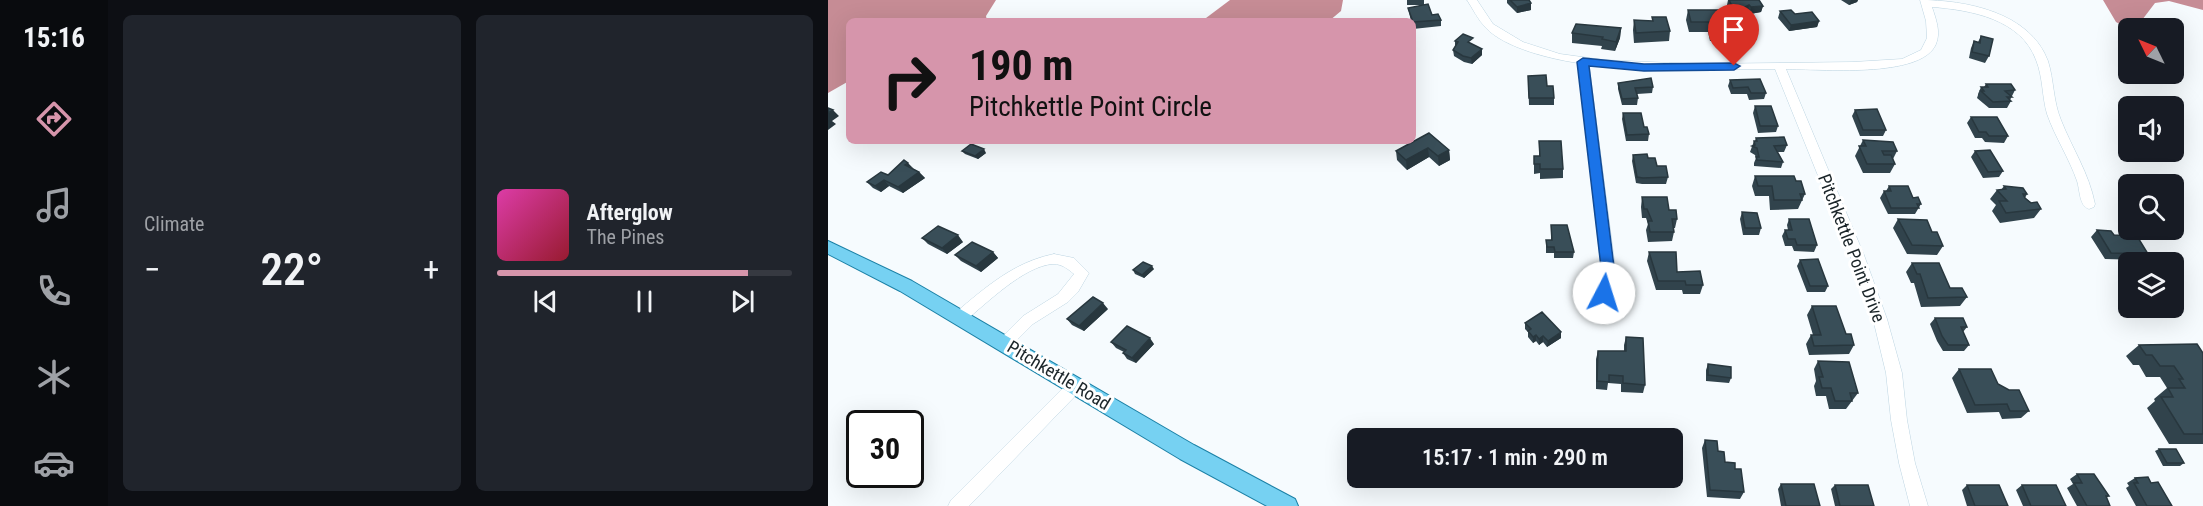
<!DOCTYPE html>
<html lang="en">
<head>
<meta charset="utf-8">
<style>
  body { margin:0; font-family:"Roboto Condensed",sans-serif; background:#20242c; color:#f1f3f6; height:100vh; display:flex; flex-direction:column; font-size:22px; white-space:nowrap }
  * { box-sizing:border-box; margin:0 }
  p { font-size:20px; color:#9ea1a6 }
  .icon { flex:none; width:33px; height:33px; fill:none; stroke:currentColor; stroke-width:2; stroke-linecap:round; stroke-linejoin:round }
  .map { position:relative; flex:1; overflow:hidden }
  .panel { display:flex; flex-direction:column; gap:15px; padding:15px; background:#0d0f14; width:720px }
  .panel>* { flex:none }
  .hud { position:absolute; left:18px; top:18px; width:570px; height:126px; border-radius:9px; box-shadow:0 6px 24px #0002; background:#d695ab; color:#111; overflow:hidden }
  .needle { width:39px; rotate:313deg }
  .fabs { position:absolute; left:1290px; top:18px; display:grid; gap:12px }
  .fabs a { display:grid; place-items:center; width:66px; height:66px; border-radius:9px; background:#171b24; box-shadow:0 6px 24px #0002; font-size:30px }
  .speed { position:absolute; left:18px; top:410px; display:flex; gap:12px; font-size:30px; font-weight:700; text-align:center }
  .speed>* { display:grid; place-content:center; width:78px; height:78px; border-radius:50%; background:#171b24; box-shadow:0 6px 24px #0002; line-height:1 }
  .speed .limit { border:3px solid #111; border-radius:9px; background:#fff; color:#111 }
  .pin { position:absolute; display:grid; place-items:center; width:51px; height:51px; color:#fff; margin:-62px -26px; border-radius:50% 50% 50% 0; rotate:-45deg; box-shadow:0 0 6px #0007 }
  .pin .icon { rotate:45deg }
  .me { position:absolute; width:66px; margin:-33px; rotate:5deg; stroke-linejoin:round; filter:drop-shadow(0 0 4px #0008) }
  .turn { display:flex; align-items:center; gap:21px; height:126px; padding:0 24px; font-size:27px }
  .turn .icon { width:78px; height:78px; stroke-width:2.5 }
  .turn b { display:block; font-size:42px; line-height:51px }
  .big { font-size:45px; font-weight:600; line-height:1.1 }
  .panel .tile { flex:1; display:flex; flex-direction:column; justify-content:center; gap:9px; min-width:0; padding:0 21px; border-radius:9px; background:#20242c }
  .song { display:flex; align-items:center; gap:18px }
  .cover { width:72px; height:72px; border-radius:9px; background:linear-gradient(135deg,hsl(320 70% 55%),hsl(350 70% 35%)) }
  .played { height:6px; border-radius:3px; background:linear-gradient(90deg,#d695ab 85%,#363941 85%) }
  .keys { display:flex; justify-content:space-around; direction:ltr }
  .heat { display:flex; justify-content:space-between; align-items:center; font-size:33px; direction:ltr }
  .panel .tiles { flex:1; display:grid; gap:15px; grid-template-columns:repeat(2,1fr) }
  .trip { position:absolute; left:519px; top:428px; width:336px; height:60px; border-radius:9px; background:#171b24; box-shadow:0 6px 24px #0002; font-weight:600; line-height:60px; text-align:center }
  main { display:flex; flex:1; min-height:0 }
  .dock { display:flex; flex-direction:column; width:108px; justify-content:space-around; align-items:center; background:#090b0e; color:#9ea1a6 }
  .dock .icon { width:42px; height:42px }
  .dock .selected { color:#d695ab }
  .dock b { font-size:27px; color:#f1f3f6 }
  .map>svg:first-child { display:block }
  .water { fill:#c68c95 }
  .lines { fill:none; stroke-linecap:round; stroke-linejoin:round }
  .minor-casing { stroke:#bdd5e2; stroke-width:1 }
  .major-casing { stroke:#1b81a6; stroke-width:2 }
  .minor { fill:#fff; fill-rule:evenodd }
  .major { fill:#76d1f2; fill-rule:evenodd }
  .wall { fill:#31434c }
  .shaded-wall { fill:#28373e }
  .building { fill:#394e58; stroke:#28373e; stroke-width:1.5 }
  .route { fill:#1a73e8; stroke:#114b97; stroke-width:1.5 }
  .labels { text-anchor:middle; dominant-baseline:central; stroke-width:6; stroke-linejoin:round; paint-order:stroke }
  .street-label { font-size:18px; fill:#1b2529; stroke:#fff }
</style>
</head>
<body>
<main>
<nav class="dock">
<b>15:16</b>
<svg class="icon selected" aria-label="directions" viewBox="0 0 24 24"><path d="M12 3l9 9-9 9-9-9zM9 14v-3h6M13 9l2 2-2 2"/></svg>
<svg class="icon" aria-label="music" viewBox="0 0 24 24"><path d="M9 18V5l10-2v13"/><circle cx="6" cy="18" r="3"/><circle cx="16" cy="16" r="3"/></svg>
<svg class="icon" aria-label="phone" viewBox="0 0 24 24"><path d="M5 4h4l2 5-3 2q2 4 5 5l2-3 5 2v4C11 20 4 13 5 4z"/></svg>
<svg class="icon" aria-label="climate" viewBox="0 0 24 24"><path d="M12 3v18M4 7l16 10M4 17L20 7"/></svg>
<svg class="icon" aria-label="car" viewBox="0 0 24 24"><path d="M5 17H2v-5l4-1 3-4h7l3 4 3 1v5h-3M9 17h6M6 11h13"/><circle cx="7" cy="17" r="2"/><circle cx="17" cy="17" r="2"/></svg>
</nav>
<section class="panel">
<div class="tiles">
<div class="tile"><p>Climate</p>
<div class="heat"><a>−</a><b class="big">22°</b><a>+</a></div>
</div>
<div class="tile">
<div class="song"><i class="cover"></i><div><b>Afterglow</b><p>The Pines</p></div></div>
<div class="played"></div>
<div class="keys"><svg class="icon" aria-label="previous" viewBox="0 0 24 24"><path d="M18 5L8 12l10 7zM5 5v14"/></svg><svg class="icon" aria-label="pause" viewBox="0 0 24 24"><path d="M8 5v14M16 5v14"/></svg><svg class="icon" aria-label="next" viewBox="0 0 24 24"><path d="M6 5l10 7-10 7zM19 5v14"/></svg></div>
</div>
</div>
</section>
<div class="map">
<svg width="1375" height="506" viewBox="0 0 1375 506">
  <rect width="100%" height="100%" fill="#f6fbfe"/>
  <path class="water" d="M0,0H168L158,16L159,21H21V81L0,93Z
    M402,0H515L513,11L501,21H374Z
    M1275,0H1375V10L1341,1L1327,3L1311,24L1297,27L1288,22Z"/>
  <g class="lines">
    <g class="minor-casing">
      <path id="minor" d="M639,0H649L665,24L695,42L732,54L776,60L867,64L1025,62L1074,59L1093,50L1099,38L1098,21L1092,0C1137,0 1202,12 1220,61C1226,80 1225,101 1233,120C1244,148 1261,173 1267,204L1266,207L1261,209C1251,206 1252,190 1249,181C1241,158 1227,137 1219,114C1214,97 1215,77 1208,60C1193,19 1143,10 1104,7C1108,19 1113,32 1108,44C1094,79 990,69 958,69L1036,255L1059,319L1074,373L1079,420L1087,463L1100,506H1082L1071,463L1063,420L1058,373L1045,319L1022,255L947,69L822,70L761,65L787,267L783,293L773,312L768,314L763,312L761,308L769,293L773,267L750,63C723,59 677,48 658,28C650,20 645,9 639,0Z
        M226,254L246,258L261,273L250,292L240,302L205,324L182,347L177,349L172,347L170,343L172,339L195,316L230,294L246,274C240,269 234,264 225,264C196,266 159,303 137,321L132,323L127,321L125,317L127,313C158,287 186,262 226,254Z
        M248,378L253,380L256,385L253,390L141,506H120L123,500L243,380Z"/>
    </g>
    <g class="major-casing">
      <path id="major" d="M0,241L84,281L366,445L467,499L470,506H439L352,459L72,291L0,254Z"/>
    </g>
    <use href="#minor" class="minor"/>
    <use href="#major" class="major"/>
  </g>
  <path class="wall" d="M579,0H596V5H579Z
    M679,0H701L703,10L689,13L679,3Z
    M900,0H931L935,6L933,12L922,14L920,11L918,12L919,14L918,20L907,22L899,5Z
    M1013,0H1030L1029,2L1021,5Z
    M580,8L604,15L613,20V26L585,29V21H583Z
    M860,10L898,31L895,41H882L880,32H861L858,20Z
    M952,11L967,14L991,21L989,27L961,31L950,18Z
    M824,17L842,31L841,41L806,43L805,30L806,20L824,21Z
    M793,28L792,38L787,51L773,49L774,46L744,43V33Z
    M1153,36L1161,56L1157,63L1141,58L1143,48L1146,41L1150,42Z
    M627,41L645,45L654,55L644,64L636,62L626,56L625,50L627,47Z
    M700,76L719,86L726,98V105H701Z
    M902,80L938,93L936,99L921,100L919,94H903L900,86Z
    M790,83L825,87L824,93L809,94L810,98L809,105H794L790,89Z
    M1158,84L1187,90L1182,100L1183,101L1179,108H1161L1149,98L1150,95V94L1153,87H1156Z
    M927,106L950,126L948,132L930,133L925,113Z
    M1027,110L1058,130L1055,136H1032L1024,116Z
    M795,113L816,127L821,134L820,141H798L794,119Z
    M1143,117L1180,136L1176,143L1157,142L1154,138H1147L1139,123Z
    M601,133L621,150L622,160L611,166L601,157L579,170L569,160L568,151Z
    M928,138L959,145L956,152H950L955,162L953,168L926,166V163L928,158L927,155L922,152L926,141H927Z
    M1035,140L1069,151L1065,159L1067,164L1062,173H1035L1027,156Z
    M711,141L735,169V178L712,179V173L706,174V156H711Z
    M134,151L158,153L150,159L137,154Z
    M1147,151L1175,171L1171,177L1155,178L1143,157Z
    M805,155L820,158L840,177L838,184H814L808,183L804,161Z
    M86,169L91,172L97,178L75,193L61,186L53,192L45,188L39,182Z
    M927,176L968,181L977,194L970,209L942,210L941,196H927L924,186Z
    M1061,186L1085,198L1093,204L1087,214H1060L1052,198L1056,191H1058Z
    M1176,186L1199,194L1197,198L1213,209L1206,218L1172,223L1164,211L1168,205L1162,199L1169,190H1173Z
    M814,197L841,210L849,219L847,228H845L846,232L844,241L820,242L818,230L820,224L818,218H814L813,207Z
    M914,212L933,228L931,235H915L912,219Z
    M961,219L989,245L986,252L966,251L964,246H957L954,236L957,230H960L959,225Z
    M1070,219L1104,232L1115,246L1109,255L1079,254L1065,228Z
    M723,225L746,252L745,258H726V253H718V240H723Z
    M1269,230L1286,235L1320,254L1314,260L1277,259L1263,237Z
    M94,238L135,242L119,254L100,244Z
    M165,252L170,258L153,272L133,261L127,255Z
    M821,252L849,272L875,285L872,294H855L854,290H828L819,261Z
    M972,260L1000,286L997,292H979L969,266Z
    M1084,263L1122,288L1139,297L1132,306L1093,307L1086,283H1083L1078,272Z
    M326,269L316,278L307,274L305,270Z
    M984,306L1018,334L1026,345L1021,354L981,355L978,344L983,335H985L979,315Z
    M280,309L256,331L244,325L239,319Z
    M1107,318L1139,327L1135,332L1141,345L1136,351H1115L1109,341L1102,324Z
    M697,323L733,338L719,347L715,342L711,345L708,341L705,343L700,337V332L697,329Z
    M798,337L817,385L815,393L793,392V384L780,383L779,390L768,389V359L770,351H796V345Z
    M283,342L326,344L308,363L299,359L295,353L296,352L288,348Z
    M1311,345L1375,353V444H1341L1319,408L1327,401L1326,399L1339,388L1332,377H1318L1311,365H1305L1298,356Z
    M990,361L1030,393L1018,409H1001L998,396H988L986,386L988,381L986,369Z
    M880,364L903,378L901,383L878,381V370Z
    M1131,369L1170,384L1201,411L1193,418L1174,419L1171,412L1139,413L1124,378Z
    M877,440L890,451L897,462L907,469L916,492L912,499L879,497L874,448Z
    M1331,449L1356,463L1352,466H1335L1327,451Z
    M1249,474L1281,496L1278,498L1282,506H1249L1239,488L1245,484L1242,479Z
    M740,477H782L781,482L771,481V485L740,483Z
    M1307,478L1323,483L1344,506H1308L1298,488L1301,486L1299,483Z
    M953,484L992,506H953L950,489Z
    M1007,485L1046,506H1007L1003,489Z
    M1139,485L1180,506H1139L1134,490Z
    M1194,485L1238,506H1195L1188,490Z"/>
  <path class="shaded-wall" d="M1023,0H1030L1029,2L1021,5Z
    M703,3V10L689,13V7Z
    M921,5L920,11L913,14L915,8Z
    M935,6L933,12L922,14L923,7Z
    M919,14L918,20L907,22L909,16Z
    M991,21L989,27L961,31L963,25Z
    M793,28L792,38L787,51L788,42Z
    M654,49V55L644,64L643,58Z
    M5,110L11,116L4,121L8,124L0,130V113Z
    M600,148L601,157L579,170L578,160Z
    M156,149L158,153L150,159L147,156Z
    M621,150L622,160L611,166L610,156Z
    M80,163L86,169L77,165Z
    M91,172L97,178L75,193L70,187Z
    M56,180L61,186L53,192L47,186Z
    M130,235L135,242L119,254L114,248Z
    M165,252L170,258L153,272L148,266Z
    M324,266L326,269L316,278L314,275Z
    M275,303L280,309L256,331L251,326Z
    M733,332V338L719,347L720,341Z
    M708,335V341L705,343V337Z
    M715,336V342L711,345V339Z
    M322,338L326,344L308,363L304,358Z"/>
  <path class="building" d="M682,0H701L703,3L689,7Z
    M901,0H931L935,6L923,7L921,5L915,8L919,14L909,16Z
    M600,4L604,15L610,14L613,20L585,22L580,8Z
    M860,10H891L898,31H885L882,22H863Z
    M963,10L967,14L984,12L991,21L963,25L952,11Z
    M824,17H838L842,31L808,33L806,20L825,21Z
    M748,24L793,28L788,42L774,39L775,37L744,33Z
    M635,34L645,38L640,42L654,49L643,58L635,56L625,50L630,42L627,41Z
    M1153,36L1165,39L1161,56L1144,52L1146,41L1152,43Z
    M718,75L719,86H725L726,98H701L700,76Z
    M823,78L825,87L807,88L810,98L794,99L790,83Z
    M932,79L938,93H923L920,87L905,88L902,80Z
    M1158,84H1183L1187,90L1177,91L1184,97H1179L1183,101L1165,102L1153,91H1156L1153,87H1160Z
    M927,106H943L950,126H932Z
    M0,108L5,110L0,113Z
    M1049,109L1058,130H1035L1027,110Z
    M795,113H813L816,127H819L821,134L799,135Z
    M1143,117H1169L1180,136H1161L1158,132H1151Z
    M601,133L621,150L610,156L600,148L578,160L568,151Z
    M956,137L959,145L946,146L955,162L929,160L928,157H931L929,148L924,146L927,145L926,141H929L928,138Z
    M1035,140L1065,142L1069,151H1054L1056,155H1063L1067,164H1039L1031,146H1038Z
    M711,141H733L735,169H712V164H706V156H712Z
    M143,144L156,149L147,156L134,151Z
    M1162,150L1175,171L1160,172L1147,151Z
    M819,154L820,158H827L829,166H838L840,177L815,178L809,177L805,155Z
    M76,160L80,163L77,165L91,172L70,187L56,180L47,186L39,182L53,172L60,175Z
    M927,176H966L968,181H973L977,194H972L974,200H946L944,186H930Z
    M1061,186H1080L1085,198L1090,197L1093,204H1089L1091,208H1063L1056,191H1063Z
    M1176,186L1195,188L1199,194H1195L1197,198L1203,203L1209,202L1213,209L1178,213L1171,201H1179L1169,190L1178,189Z
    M814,197H839L841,210H848L849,219H844L846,232H822L820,221H824L819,209H816Z
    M914,212L929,213L933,228H917Z
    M961,219H981L989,245H969L967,239H960L957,230H964Z
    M1070,219L1099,220L1104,232H1109L1115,246L1084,245Z
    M723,225H739L746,252H727L726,247H719L718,240H724Z
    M110,226L130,235L114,248L94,238Z
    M1269,230L1283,231L1286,235L1309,236L1320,254L1283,253Z
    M144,242L165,252L148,266L127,255Z
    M821,252H848L849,272L872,271L875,285H858L857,281H830Z
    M990,259L1000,286H982L972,260Z
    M315,262L324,266L314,275L305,270Z
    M1084,263H1111L1122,288H1134L1139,297L1100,298L1092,274H1089Z
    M265,297L275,303L251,326L239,319Z
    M984,306H1008L1018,334H1023L1026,345L986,346L983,335H993Z
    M714,312L733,332L720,341L715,336L711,339L708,335L705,337L700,331L703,329L697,323Z
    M1107,318H1135L1139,327H1133L1141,345H1120L1114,336Z
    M299,326L322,338L304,358L295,353L298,350L283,342Z
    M798,337L815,338L817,385L795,383V376L781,375V382L769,381L770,351H798Z
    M1369,344L1375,353V434H1356L1333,397H1345L1340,388H1357L1351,379H1355L1346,366H1332L1324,355H1318L1311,345Z
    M990,361L1021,362L1030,393H1022L1024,401H1007L1003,388H994L991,377H995Z
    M880,364L903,367V378L880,375Z
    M1131,369H1163L1170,384L1181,390H1191L1201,411H1182L1179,404L1147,405Z
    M877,440L889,441L890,451L896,452L897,462L907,463V469H913L916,492L882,490Z
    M1331,449H1348L1356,463H1339Z
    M1249,474H1266L1281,496H1278L1282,506H1259L1246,483H1254Z
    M741,477H772V480L741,478Z
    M1320,477L1323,483L1330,482L1344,506H1319L1306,483H1310L1307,478Z
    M953,484H986L992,506H958Z
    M1007,485H1040L1046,506H1012Z
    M1139,485H1171L1180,506H1147Z
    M1194,485H1228L1238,506H1203Z"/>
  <path class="route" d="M755,58L816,64L906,63L912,66L906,70L816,71L761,66L786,267L784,293L776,299L769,293L773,267L749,62Z"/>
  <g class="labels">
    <g class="street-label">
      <text transform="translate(1024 248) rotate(69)">Pitchkettle Point Drive</text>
      <text transform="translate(231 375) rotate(31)">Pitchkettle Road</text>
    </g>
  </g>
</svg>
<div class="fabs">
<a><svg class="needle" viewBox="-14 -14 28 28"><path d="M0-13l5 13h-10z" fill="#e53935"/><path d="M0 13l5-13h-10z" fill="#9ea1a6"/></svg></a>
<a><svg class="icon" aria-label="sound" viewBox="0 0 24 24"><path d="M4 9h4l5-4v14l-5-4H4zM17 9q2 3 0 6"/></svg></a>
<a><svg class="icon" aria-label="search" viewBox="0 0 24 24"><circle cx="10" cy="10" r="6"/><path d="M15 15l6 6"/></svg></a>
<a><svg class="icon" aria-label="layers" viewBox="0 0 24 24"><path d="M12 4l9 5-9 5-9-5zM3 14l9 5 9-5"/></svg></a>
</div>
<div class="speed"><div class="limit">30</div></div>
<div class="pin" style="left:906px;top:66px;background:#d93025"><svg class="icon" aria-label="arrive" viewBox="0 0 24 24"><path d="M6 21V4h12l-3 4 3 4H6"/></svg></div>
<svg class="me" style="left:776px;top:293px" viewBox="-20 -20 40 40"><circle r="19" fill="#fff"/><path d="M0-13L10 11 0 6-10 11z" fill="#1a73e8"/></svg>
<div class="trip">15:17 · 1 min · 290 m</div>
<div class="hud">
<div class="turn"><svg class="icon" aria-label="right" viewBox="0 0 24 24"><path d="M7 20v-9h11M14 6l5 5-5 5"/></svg><div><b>190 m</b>Pitchkettle Point Circle</div></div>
</div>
</div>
</main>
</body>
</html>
